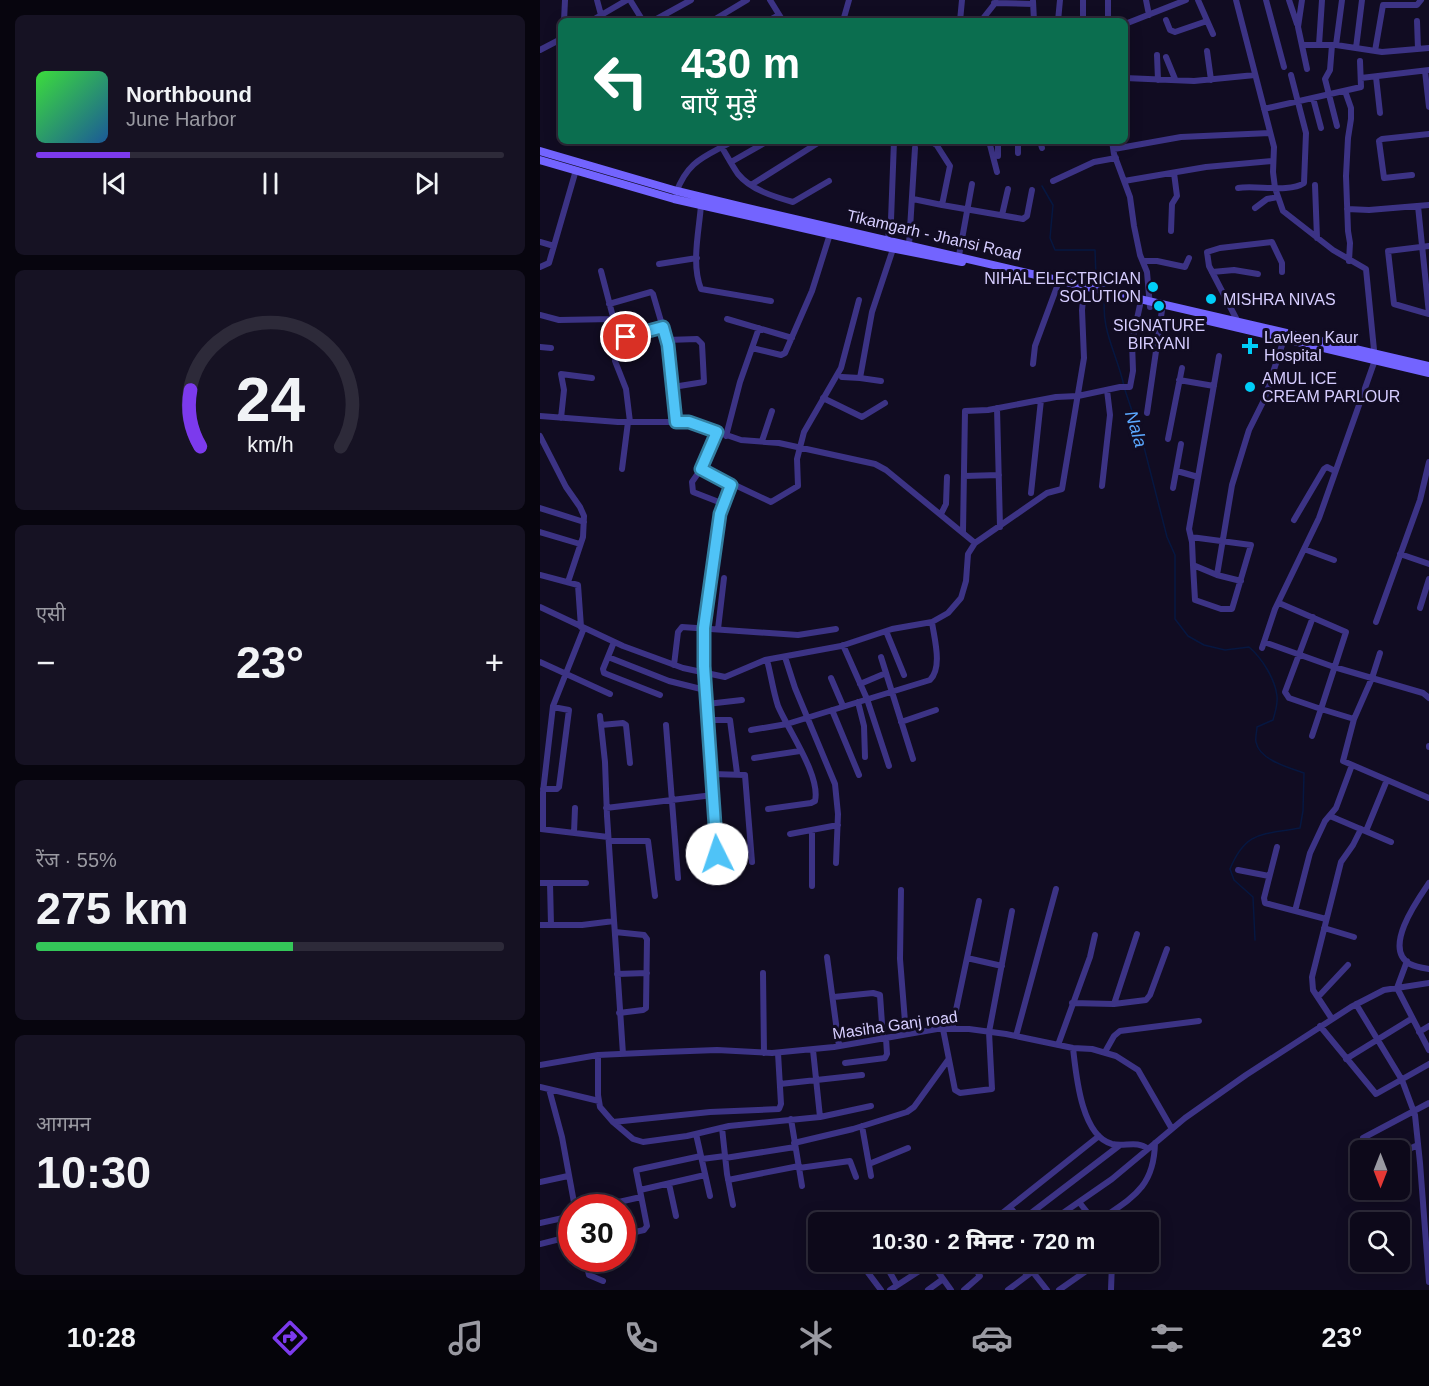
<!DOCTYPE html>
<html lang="hi">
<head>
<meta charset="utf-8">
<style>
  body { margin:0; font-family:Helvetica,"Noto Sans Devanagari",sans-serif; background:#161223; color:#f1f3f6; height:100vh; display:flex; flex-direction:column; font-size:22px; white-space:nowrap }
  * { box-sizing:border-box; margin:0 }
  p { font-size:20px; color:#9a9aa2 }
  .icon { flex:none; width:33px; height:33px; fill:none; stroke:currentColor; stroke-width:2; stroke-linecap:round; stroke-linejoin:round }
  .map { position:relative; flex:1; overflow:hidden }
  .drawer { display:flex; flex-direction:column; gap:15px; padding:15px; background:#07050e; width:540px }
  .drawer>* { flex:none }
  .banner { position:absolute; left:18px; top:18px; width:570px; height:126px; border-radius:9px; box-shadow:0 3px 15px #0003,0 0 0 2px #2d2a39; background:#0b6e4f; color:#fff; overflow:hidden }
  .needle { width:39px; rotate:180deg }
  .controls { position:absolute; left:810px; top:1140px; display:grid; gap:12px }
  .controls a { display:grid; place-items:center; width:60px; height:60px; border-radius:9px; background:#0d091a; box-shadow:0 3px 15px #0003,0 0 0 2px #2d2a39; font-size:30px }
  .speed { position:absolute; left:18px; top:1194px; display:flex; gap:12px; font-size:30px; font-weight:700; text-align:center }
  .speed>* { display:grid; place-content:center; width:78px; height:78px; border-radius:50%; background:#0d091a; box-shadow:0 3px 15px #0003,0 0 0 2px #2d2a39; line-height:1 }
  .speed .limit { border:9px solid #d22; background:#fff; color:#111 }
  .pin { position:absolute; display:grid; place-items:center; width:51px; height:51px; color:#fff; margin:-26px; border:3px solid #fff; border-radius:50%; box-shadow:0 2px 6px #0007 }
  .me { position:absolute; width:66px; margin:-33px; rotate:356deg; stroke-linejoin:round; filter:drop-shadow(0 0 4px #0008) }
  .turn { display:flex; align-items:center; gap:21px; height:126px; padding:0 24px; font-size:27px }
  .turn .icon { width:78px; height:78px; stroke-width:2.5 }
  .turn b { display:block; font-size:42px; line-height:51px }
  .big { font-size:45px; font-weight:800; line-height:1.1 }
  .drawer .tile { flex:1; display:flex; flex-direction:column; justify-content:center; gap:9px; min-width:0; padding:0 21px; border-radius:9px; background:#161223 }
  .drawer .dial { align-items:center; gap:0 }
  .dial svg { height:156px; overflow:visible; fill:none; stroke:#2d2a39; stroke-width:7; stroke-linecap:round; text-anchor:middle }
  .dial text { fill:#f1f3f6; stroke:none }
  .song { display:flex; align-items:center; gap:18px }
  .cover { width:72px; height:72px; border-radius:9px; background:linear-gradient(135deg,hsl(120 70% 55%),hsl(210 70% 35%)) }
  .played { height:6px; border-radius:3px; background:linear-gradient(90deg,#7c3aed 20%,#2d2a39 20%) }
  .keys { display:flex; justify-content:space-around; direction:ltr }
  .heat { display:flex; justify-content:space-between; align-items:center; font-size:33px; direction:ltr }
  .charge { height:9px; border-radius:4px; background:linear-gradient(90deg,#34c759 55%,#2d2a39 0) }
  .trip { position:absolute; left:268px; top:1212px; width:351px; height:60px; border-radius:9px; background:#0d091a; box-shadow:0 3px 15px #0003,0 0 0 2px #2d2a39; font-weight:800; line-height:60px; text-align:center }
  .dock { display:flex; height:96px; justify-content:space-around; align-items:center; background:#05040a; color:#9a9aa2 }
  .dock .icon { width:42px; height:42px }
  .dock .selected { color:#7c3aed }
  .dock b { font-size:27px; color:#f1f3f6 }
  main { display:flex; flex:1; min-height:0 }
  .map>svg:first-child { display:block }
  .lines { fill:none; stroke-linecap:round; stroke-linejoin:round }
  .stream { stroke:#061741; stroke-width:1.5 }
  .street { stroke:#3c3385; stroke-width:6 }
  .secondary { stroke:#7364ff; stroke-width:8 }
  .route-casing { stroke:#337fa1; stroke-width:15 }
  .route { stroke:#4fc3f7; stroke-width:10 }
  .poi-dot { fill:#00cef8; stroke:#110c22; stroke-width:2 }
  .labels { text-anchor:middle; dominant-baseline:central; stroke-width:6; stroke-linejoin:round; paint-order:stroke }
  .street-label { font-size:16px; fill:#d6cdff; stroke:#110c22 }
  .poi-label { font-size:16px; fill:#d6cdff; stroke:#110c22; text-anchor:start }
  .water-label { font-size:18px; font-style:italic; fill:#5ba8ff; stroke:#110c22 }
</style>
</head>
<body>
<main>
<section class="drawer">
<div class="tile">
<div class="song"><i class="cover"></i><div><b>Northbound</b><p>June Harbor</p></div></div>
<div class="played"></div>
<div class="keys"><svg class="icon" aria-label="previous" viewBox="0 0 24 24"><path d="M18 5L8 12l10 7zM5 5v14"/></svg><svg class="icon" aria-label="pause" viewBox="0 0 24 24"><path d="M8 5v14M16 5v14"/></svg><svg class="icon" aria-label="next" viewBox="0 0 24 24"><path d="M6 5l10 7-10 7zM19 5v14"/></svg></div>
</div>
<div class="tile dial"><svg viewBox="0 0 100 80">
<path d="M14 69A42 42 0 1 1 86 69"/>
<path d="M14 69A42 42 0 0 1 9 40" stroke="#7c3aed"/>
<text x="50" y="56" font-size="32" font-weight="700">24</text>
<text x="50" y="72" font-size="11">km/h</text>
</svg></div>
<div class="tile"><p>एसी</p>
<div class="heat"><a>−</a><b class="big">23°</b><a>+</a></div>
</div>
<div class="tile"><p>रेंज · 55%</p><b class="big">275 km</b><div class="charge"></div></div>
<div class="tile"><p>आगमन</p><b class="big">10:30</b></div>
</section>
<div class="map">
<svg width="889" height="1290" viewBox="0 0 889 1290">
  <rect width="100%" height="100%" fill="#110c22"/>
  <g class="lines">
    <path class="stream" d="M502,186L513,205L510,238L515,250H555L556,277L566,288
      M565,295C560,330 577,353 584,386
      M585,390L604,447L627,537L635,555V619L648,636L664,645L685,650L709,647C722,658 735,679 737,696C738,705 735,712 733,720L717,727C717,731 715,738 716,742C719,760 750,768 764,773L763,811L760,828C723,835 706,830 690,869L694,880L713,897L715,940"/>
    <path class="street" d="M57,0L61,15
      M90,0L103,21
      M230,0L243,21
      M606,0L609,15
      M658,0L673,34
      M696,0L734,147L733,172L735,188L743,211L793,250L826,269L835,360L779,518L735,609L722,648
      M726,0L744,67
      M749,0L757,24
      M762,0L758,27L767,69
      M493,1L494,21
      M454,3L493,4
      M626,20L630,30L635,32L667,21
      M24,21L25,0
      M51,21L87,0
      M113,21L151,0
      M172,21L207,0
      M228,21L239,15
      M303,21L309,0
      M420,21L422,0
      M441,21L456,2
      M518,21L520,0
      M543,21V0
      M568,21V0
      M877,21L878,49
      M585,24L646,0
      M762,45H796L842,52L889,48
      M779,45L782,0
      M792,45L790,70L785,79L797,126
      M796,45L802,0
      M816,48L822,0
      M0,50L21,39
      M667,51L671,80
      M835,51L843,5H877L881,0
      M617,55L618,80
      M626,57L635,79
      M885,71L889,107
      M836,77L840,113
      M585,78L654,81L715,75
      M821,78L889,70
      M805,91L811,108V119L808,138L806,176L808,231L810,243L809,261
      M773,98L781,128
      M724,109L821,87L820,61
      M84,141H85
      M178,141C185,152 191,164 198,174C211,190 235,197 253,202L289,181
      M449,141L457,172
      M500,141L502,148
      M572,141L574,154L590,197L594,226L600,255L607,272L610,307
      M395,144L409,141
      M574,149L641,137L730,133
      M478,153V141
      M458,156V141
      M191,162L228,141
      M872,175L844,178L839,141L842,139L889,134
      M513,181L554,162L576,158
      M584,181L666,167L732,161
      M211,185L281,141
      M775,185L777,238
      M698,188C716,185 749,193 764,183L766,133L751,75
      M136,193C148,160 165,157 193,141
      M373,199L402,205L410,166L394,141
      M161,205C159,232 151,263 161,289L231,301
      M402,205L483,219L487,216L492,190
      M878,206L889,314
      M715,208L727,199L738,197
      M807,209L829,210L889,205
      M462,215L468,189
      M631,231L632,204L637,196L634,173
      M0,242L14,246
      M347,244L351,220L354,141
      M369,245L375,148
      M418,261L432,184
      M603,261H617L645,267L649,258
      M119,264L157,258
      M0,267L9,263L36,170
      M61,271L78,336L86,337L124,327
      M672,272L694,270L718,274
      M69,304L111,292L113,294L128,345L136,422
      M889,314L854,304L848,251L889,246
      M0,315L19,320L73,319
      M187,319L252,338
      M698,322L669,266L667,252L680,248L732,242L742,263V272
      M127,340L157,339L162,344L164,382L133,387
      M0,347L11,348
      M212,348L241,355L245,353L272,291L290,234
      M679,356L649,529L652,542L653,565L677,575L701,581
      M75,361L86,389L90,422
      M493,364L495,346L518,284
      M302,377L320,378L332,312L353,249
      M320,378L341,381
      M639,380L674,386
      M283,398L322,417L345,403
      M457,408L460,527
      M607,413L622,310
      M0,416L78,422H149L201,440L239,443L335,464L346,470L435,543
      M21,418L24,390L21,374L52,378
      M177,432L161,469L231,502L258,486L257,459L264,432L301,368L319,300
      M0,436L26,487L40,507L44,516L43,537L28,582
      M186,436L200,382L219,328
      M628,439L642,368
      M222,441L232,411
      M82,469L88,422
      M161,469L152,482L153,492L184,504
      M637,471L658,477
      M424,476L459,475
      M562,486L570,415L567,390
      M633,488L641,444
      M491,493L501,400
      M0,508L44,522
      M401,514L406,504L407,477
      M754,520L784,469L787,467L795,471
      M0,532L40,544
      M423,532L425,411L448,410L516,397L538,396L580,387H590L593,371L592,342L600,305
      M651,537L711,545L692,609H681L655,600L653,565
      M764,549L794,560
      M860,554L889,564
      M0,575L38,585L41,627
      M677,575L692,485L709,430L724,400L744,339
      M739,603L806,632L781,709L814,719L832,678L840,653
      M0,607L83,646L143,668L185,677L225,660L301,646L352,629L392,622L408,613L421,598L426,581L428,554L435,543L507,493L522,489L544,358L542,310L544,290
      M880,608L889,579
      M836,622L880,500L889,462
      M164,628L180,514L191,485
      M165,628L164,666L179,874
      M178,629L184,578
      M346,631L364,675
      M74,642L63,669L64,673L120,695
      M724,642L794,667L883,693L889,698
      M303,645L327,699L349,766
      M68,657L129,681L165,690
      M245,657L255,688L295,784L298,814L296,863
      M341,657L373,759
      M227,660C231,675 233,691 238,706C248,730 281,776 275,801L271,803L228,809
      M0,662L70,694
      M134,665L138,632L142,627L258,635L296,629
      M291,678L303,706
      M320,684L346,673
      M318,702L324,726L325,757
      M167,704L202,700
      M292,710L319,775
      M60,716L65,762L67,816L83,1054
      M814,719L803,761L889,798
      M168,720H190L197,773
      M361,722L396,710
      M61,725L83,723L86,725L90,763
      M126,725L138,878
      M211,730L247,724L390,680C403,667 394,638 392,622
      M772,736L781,709L749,698L745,692L773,617
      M889,747V746
      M214,758L260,751
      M172,774L205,775L212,862
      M3,789H17L19,787L29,710L13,707
      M66,808L173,795
      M790,816L851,842
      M1,829L68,837
      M3,829V792L13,706L44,628
      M272,830V886
      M826,831L847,780
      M34,833L35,808
      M250,834L298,825
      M69,841H108L115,896
      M737,847L724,898L725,903L786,919
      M698,870L729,876
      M0,883H46
      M10,883L11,925
      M889,883C878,899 842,949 870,964C876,967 883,968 889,969
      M361,890L360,959L366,1034
      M755,911L770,853L785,821L796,808L812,765
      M0,925H42L74,921
      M784,928L814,937
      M75,932L104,935L107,939L106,1008L103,1010L79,1013
      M287,957L299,1046
      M427,958L462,966
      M867,961L857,988L889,1050
      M223,973L224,1053
      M77,974L107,973
      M294,997L333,993L340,995L343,1038
      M778,997L808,965
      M532,1003L574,1004L606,1000L610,995L627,949
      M574,1004L597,934
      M816,1004L862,1080L875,1115L880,1163L889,1282
      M792,1019L773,990L772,977L801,862L813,845L821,829
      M780,1026L836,1094L889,1064
      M403,1029L415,1090L420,1093L452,1089L449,1032L472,911
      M412,1029L439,901
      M879,1032L889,1026
      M476,1036L516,889
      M518,1045L550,957L555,935
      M533,1048C536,1074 541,1136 572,1144C585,1147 597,1140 608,1149L645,1118L706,1075L811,1007L844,990L889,983
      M273,1050L280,1117
      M565,1052L574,1036L580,1031L659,1021
      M58,1055V1095L60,1107L73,1122L93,1139L103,1142L147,1136L189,1126L280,1117L331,1106
      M806,1059L871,1019
      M305,1063L345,1058L347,1054L346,1038
      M0,1065L58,1055L123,1052L177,1050L232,1053L294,1047L397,1029H429L466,1034L533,1048L552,1049L576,1056L598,1070L632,1129
      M240,1084L322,1075
      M0,1087L59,1101
      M9,1089L22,1137L35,1208
      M251,1119L262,1186
      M73,1122L170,1112L239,1109L241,1104L238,1053
      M322,1126L331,1176
      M182,1128L187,1174L193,1205
      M156,1134L170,1196
      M823,1138L889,1103
      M254,1143L313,1129L367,1112L374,1107L408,1060
      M860,1153L878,1145
      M185,1158L255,1147
      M162,1159L185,1156
      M329,1164L368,1148
      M259,1168L310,1161L316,1177
      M188,1180L259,1166
      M0,1182L28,1176
      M129,1184L136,1216
      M100,1190L165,1175
      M539,1202L555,1222
      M470,1207L480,1220H482L580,1145
      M52,1208L101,1197
      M451,1222L559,1136
      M510,1222L572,1179L608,1149
      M557,1222C591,1198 614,1189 615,1143
      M0,1223L32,1216
      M82,1235L104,1230L107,1226L96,1170L161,1156
      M0,1244L32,1236
      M45,1258L49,1275L63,1281
      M320,1262L341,1290
      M344,1262L357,1285
      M391,1262L411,1290
      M477,1262L487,1275
      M492,1271L507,1290
      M350,1290L393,1262
      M388,1290L403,1279
      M424,1290L440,1276L431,1262
      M468,1290L505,1262
      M519,1290L559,1262
      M571,1290L572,1262"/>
    <path class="secondary" d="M0,151L137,191L203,207L889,366
      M0,160L134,199L346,247L422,262
      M665,320L889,373"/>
  </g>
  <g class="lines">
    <g class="route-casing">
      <path id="route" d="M86,337L123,327L128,345L136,422H149L177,432L161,469L191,485L180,514L164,628V666L177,854"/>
    </g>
    <use href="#route" class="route"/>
  </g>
  <g class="poi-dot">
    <circle cx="613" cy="287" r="6"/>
    <circle cx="671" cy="299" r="6"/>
    <circle cx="619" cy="306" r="6"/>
    <path d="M707 337h6v6h6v6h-6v6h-6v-6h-6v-6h6z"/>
    <circle cx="710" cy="387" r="6"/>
  </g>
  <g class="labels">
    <g class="street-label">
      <text transform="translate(394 235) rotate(13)">Tikamgarh - Jhansi Road</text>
      <text transform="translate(355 1025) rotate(-8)">Masiha Ganj road</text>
    </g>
    <g class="poi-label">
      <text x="601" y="278" text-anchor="end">NIHAL ELECTRICIAN<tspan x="601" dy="18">SOLUTION</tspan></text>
      <text x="683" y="299">MISHRA NIVAS</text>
      <text x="619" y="325" text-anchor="middle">SIGNATURE<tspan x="619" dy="18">BIRYANI</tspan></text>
      <text x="724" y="337">Lavleen Kaur<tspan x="724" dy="18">Hospital</tspan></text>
      <text x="722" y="378">AMUL ICE<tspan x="722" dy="18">CREAM PARLOUR</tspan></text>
    </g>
    <g class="water-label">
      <text transform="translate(596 429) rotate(73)">Nala</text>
    </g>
  </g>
</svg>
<div class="controls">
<a><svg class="needle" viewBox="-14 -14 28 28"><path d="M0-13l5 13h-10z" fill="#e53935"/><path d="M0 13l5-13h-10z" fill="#9a9aa2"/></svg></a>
<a><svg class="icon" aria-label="search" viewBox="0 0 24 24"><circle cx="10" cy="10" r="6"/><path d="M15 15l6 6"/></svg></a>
</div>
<div class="speed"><div class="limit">30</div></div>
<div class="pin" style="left:86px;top:337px;background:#d93025"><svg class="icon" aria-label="arrive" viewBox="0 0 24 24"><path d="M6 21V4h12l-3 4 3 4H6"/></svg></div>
<svg class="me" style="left:177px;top:854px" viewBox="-20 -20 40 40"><circle r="19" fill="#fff"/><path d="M0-13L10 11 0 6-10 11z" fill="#4fc3f7"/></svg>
<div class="trip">10:30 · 2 मिनट · 720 m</div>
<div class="banner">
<div class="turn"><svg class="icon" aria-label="left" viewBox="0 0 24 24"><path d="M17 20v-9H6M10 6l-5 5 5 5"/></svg><div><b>430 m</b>बाएँ मुड़ें</div></div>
</div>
</div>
</main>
<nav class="dock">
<b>10:28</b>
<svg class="icon selected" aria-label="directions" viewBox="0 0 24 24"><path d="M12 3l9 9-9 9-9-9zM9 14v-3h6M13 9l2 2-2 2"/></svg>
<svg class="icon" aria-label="music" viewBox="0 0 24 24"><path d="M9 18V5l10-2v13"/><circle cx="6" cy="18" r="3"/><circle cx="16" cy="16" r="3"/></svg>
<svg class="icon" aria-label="phone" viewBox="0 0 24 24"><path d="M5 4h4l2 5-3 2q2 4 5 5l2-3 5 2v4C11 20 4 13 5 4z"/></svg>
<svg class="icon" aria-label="climate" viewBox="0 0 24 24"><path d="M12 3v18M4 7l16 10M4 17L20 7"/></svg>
<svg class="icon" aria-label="car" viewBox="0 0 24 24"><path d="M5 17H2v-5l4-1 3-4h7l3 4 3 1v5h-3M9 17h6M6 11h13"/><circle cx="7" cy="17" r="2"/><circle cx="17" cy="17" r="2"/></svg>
<svg class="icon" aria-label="filters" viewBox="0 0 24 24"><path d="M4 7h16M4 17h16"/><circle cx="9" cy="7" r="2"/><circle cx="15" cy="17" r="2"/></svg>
<b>23°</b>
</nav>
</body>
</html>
